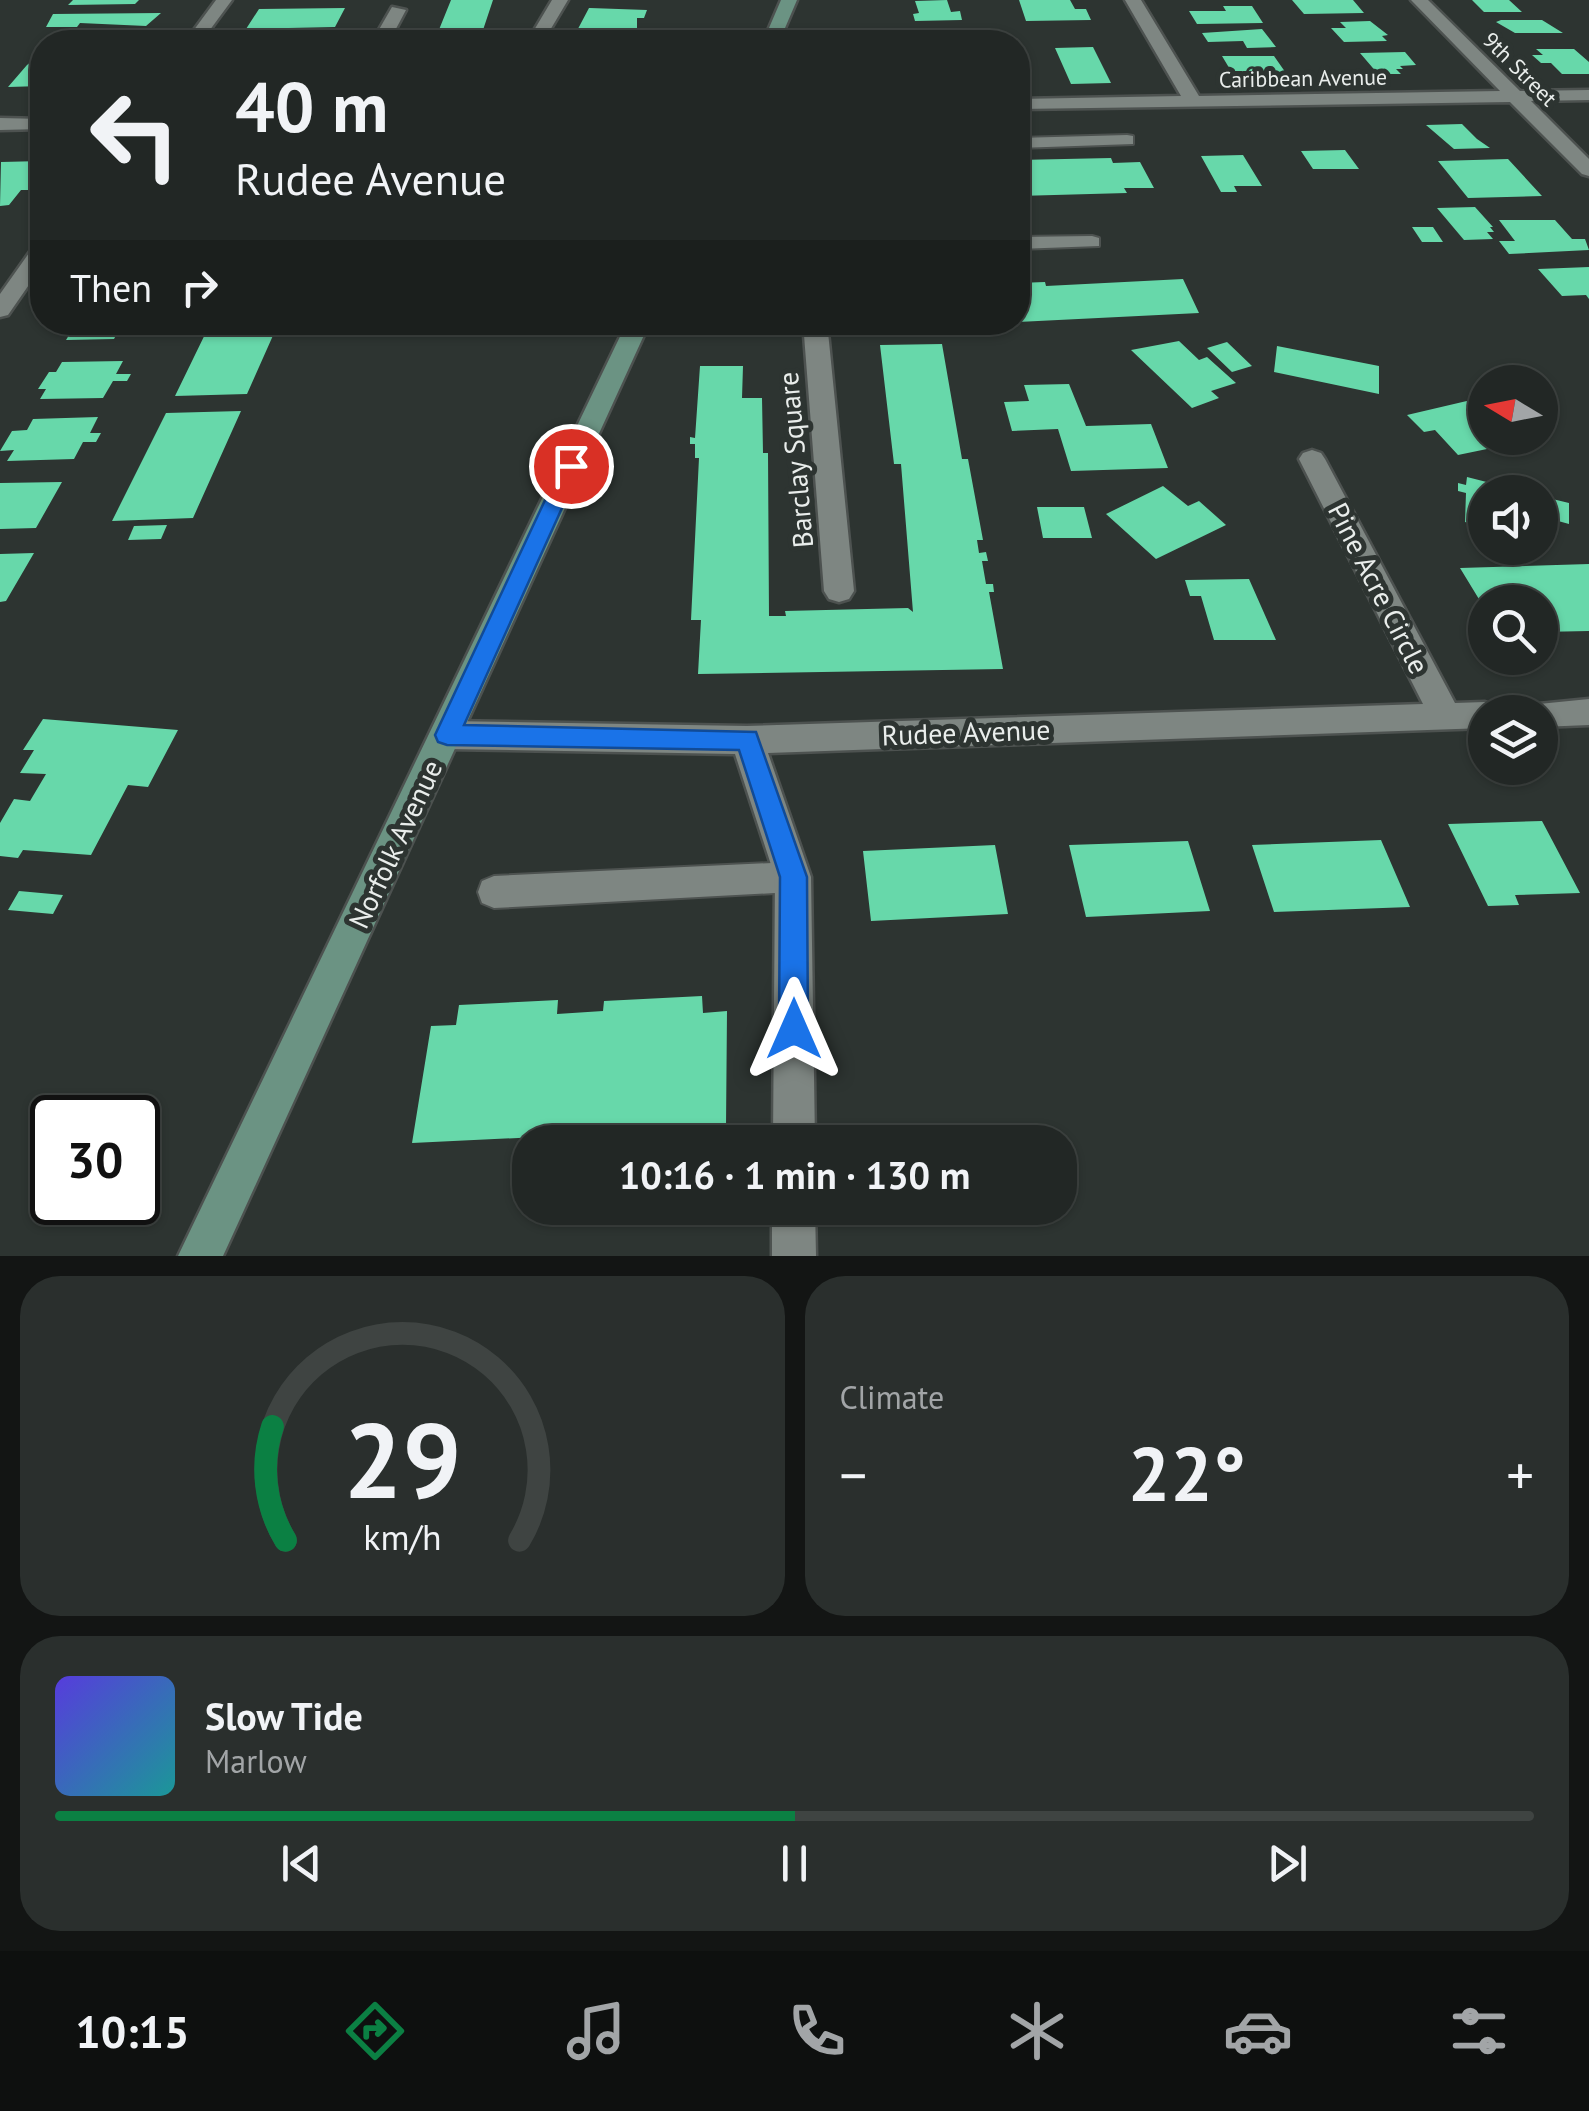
<!DOCTYPE html>
<html lang="en">
<head>
<meta charset="utf-8">
<style>
  body { margin:0; font-family:"PT Sans",sans-serif; background:#2a2f2d; color:#f1f3f6; height:100vh; display:flex; flex-direction:column; font-size:38px; white-space:nowrap }
  * { box-sizing:border-box; margin:0 }
  p { font-size:32px; color:#a2a5a7 }
  .icon { flex:none; width:55px; height:55px; fill:none; stroke:currentColor; stroke-width:2; stroke-linecap:round; stroke-linejoin:round }
  .map { position:relative; height:1256px; overflow:hidden }
  .panel { display:flex; flex-direction:column; gap:20px; padding:20px; background:#131514; flex:1 }
  .panel>* { flex:none }
  .guide { position:absolute; left:30px; top:30px; width:1000px; height:305px; border-radius:40px; box-shadow:0 2px 8px #0004,0 0 0 2px #3f4442; background:#222725; color:#f1f3f6; overflow:hidden }
  .needle { width:65px; rotate:280deg }
  .tools { position:absolute; left:1468px; top:365px; display:grid; gap:20px }
  .tools a { display:grid; place-items:center; width:90px; height:90px; border-radius:50%; background:#222725; box-shadow:0 2px 8px #0004,0 0 0 2px #3f4442; font-size:50px }
  .speed { position:absolute; left:30px; top:1095px; display:flex; gap:20px; font-size:50px; font-weight:700; text-align:center }
  .speed>* { display:grid; place-content:center; width:130px; height:130px; border-radius:50%; background:#222725; box-shadow:0 2px 8px #0004,0 0 0 2px #3f4442; line-height:1 }
  .speed .limit { border:5px solid #111; border-radius:15px; background:#fff; color:#111 }
  .pin { position:absolute; display:grid; place-items:center; width:85px; height:85px; color:#fff; margin:-42px; border:5px solid #fff; border-radius:50%; box-shadow:0 2px 10px #0007 }
  .me { position:absolute; width:110px; margin:-55px; rotate:0deg; stroke-linejoin:round; filter:drop-shadow(0 0 8px #0008) }
  .turn { display:flex; align-items:center; gap:35px; height:210px; padding:0 40px; font-size:45px }
  .turn .icon { width:130px; height:130px; stroke-width:2.5 }
  .turn b { display:block; font-size:70px; line-height:85px }
  .then { display:flex; align-items:center; height:95px; padding:0 40px; background:#0003; gap:20px; font-size:38px }
  .big { font-size:75px; font-weight:700; line-height:1.1 }
  .panel .widget { flex:1; display:flex; flex-direction:column; justify-content:center; gap:15px; min-width:0; padding:0 35px; border-radius:40px; background:#2a2f2d }
  .panel .dial { align-items:center; gap:0 }
  .dial svg { height:260px; overflow:visible; fill:none; stroke:#3f4442; stroke-width:7; stroke-linecap:round; text-anchor:middle }
  .dial text { fill:#f1f3f6; stroke:none }
  .song { display:flex; align-items:center; gap:30px }
  .cover { width:120px; height:120px; border-radius:15px; background:linear-gradient(135deg,hsl(250 70% 55%),hsl(180 70% 35%)) }
  .played { height:10px; border-radius:5px; background:linear-gradient(90deg,#0b8043 50%,#3f4442 50%) }
  .keys { display:flex; justify-content:space-around; direction:ltr }
  .heat { display:flex; justify-content:space-between; align-items:center; font-size:55px; direction:ltr }
  .panel .tiles { flex:1; display:grid; gap:20px; grid-template-columns:1fr 1fr }
  .widget:last-child { grid-column:span 2 }
  .trip { position:absolute; left:512px; top:1125px; width:565px; height:100px; border-radius:40px; background:#222725; box-shadow:0 2px 8px #0004,0 0 0 2px #3f4442; font-weight:700; line-height:100px; text-align:center }
  .menu { display:flex; height:160px; justify-content:space-around; align-items:center; background:#0e100f; color:#a2a5a7 }
  .menu .icon { width:70px; height:70px }
  .menu .selected { color:#0b8043 }
  .menu b { font-size:45px; color:#f1f3f6 }
  .map>svg:first-child { display:block }
  .building { fill:#67d8aa }
  .lines { fill:none; stroke-linecap:round; stroke-linejoin:round }
  .lane-casing { stroke:#4d5250; stroke-width:4 }
  .street-casing { stroke:#4d5250; stroke-width:5 }
  .secondary-casing { stroke:#4d5250; stroke-width:5 }
  .lane { fill:#7e8682; fill-rule:evenodd }
  .street { fill:#7e8682; fill-rule:evenodd }
  .secondary { fill:#6b9383; fill-rule:evenodd }
  .route { fill:#1a73e8; stroke:#114b97; stroke-width:2.5 }
  .labels { text-anchor:middle; dominant-baseline:central; stroke-width:10; stroke-linejoin:round; paint-order:stroke }
  .far-street-label { font-size:22px; fill:#e9edeb; stroke:#2d3431 }
  .street-label { font-size:28px; fill:#e9edeb; stroke:#2d3431 }
</style>
</head>
<body>
<div class="map">
<svg width="1589" height="1256" viewBox="0 0 1589 1256">
  <rect width="100%" height="100%" fill="#2d3431"/>
  <path class="building" d="M73,0H139L135,4L68,5Z
    M451,0H493L479,42H434Z
    M947,0L951,12L960,11L962,20L915,21L913,14L919,13L915,1Z
    M1019,0H1070L1075,9H1086L1091,20L1026,21Z
    M1292,0H1353L1364,13L1304,14Z
    M1472,0H1509L1522,12H1484Z
    M1223,6H1252L1263,23L1197,24L1189,11H1226Z
    M345,8L335,27L246,29L259,9Z
    M589,8H590L647,10L644,18H637V31L629,30L628,34H635L632,42H571Z
    M161,13L146,26L80,23L77,27H46L53,14Z
    M1501,20H1542L1563,33H1515L1496,22Z
    M1370,21L1388,35L1382,36L1387,41L1344,42L1331,28H1346L1340,22Z
    M1262,29L1276,47L1247,48L1243,41L1208,42L1202,33Z
    M961,34L964,42H913L911,39Z
    M139,36L134,42H78L84,37Z
    M1093,47L1111,83L1071,84L1055,48Z
    M1536,49H1574L1589,62V74H1562L1551,63H1541L1532,55H1543Z
    M1405,52L1416,65L1400,66L1403,69H1396L1401,74H1378L1360,53Z
    M42,53V86L8,87L27,65Z
    M1222,56H1274L1288,76H1245L1242,71H1231Z
    M1462,124L1477,139L1490,148L1454,149L1426,125Z
    M1345,150L1359,169H1313L1301,151Z
    M1243,155L1262,186H1234L1237,192H1221L1201,156Z
    M1111,158L1113,163L1140,162L1154,188H1124L1127,193L1018,196V160Z
    M1508,159L1542,196L1468,198L1438,161Z
    M42,161V190H21L9,205L0,206L1,162Z
    M1475,207L1493,227H1490L1494,232H1487L1493,239L1464,240L1437,208Z
    M1499,220H1555L1572,239H1585L1589,250L1509,254L1499,241H1515Z
    M1412,227H1433L1443,242H1422Z
    M1589,267V299L1586,295L1562,296L1538,269Z
    M1183,279L1199,313L1018,322V283L1045,282L1046,286Z
    M77,322H123L114,339L66,340Z
    M211,322H279L247,394L175,396Z
    M1179,341L1199,360L1207,357L1236,383L1211,391L1219,398L1192,408L1131,350Z
    M1227,342L1252,366L1232,372L1207,348Z
    M942,344L962,459H968L983,540H977L979,553L986,552L988,561H982L986,584H993L994,592H989L1003,669L698,674L701,620H691L699,458H695V444H690V437L695,438L700,366H743L742,398H762L763,453H768L769,616H786L785,611L908,608L913,612L901,464H894L880,345Z
    M1277,346L1379,366V394L1274,372Z
    M123,361L116,374H131L127,381H113L103,398L40,399L46,389H38L49,372H56L62,362Z
    M1069,384L1086,426L1151,424L1168,468L1071,471L1058,429L1012,431L1004,402L1029,401L1024,385Z
    M1471,400L1485,414V438H1511L1516,443L1458,455L1435,430L1424,432L1407,415Z
    M241,411L193,518L112,521L166,413Z
    M98,417L90,433H101L96,442H83L74,459L7,461L14,450L0,451L12,431L27,430L33,419Z
    M1467,477L1522,491V492H1485V528L1465,522L1466,493L1458,491V483L1466,485Z
    M62,482L36,528L0,529V483Z
    M1163,486L1188,506L1199,501L1226,525L1156,559L1106,514Z
    M1540,496L1569,503V524L1540,516Z
    M1037,507H1084L1092,538H1043Z
    M167,525L161,539L128,540L134,526Z
    M34,553L6,601L0,602V554Z
    M1589,564V631L1540,632V602H1485V609L1460,568Z
    M1249,579L1276,640H1214L1201,596H1190L1185,580Z
    M43,719L178,730L148,787L128,785L91,855L23,850L18,858L0,856V823L14,799L30,801L46,774L20,773L34,750H23Z
    M1542,821L1580,893L1515,895L1519,905L1488,906L1448,824Z
    M1381,840L1410,907L1274,912L1252,845Z
    M1188,841L1210,911L1086,917L1069,845Z
    M995,845L1008,914L871,921L863,851Z
    M19,891L63,895L53,914L8,910Z
    M702,996L703,1013L727,1011L726,1128L412,1143L431,1026L456,1025L459,1005L558,1000L557,1014L603,1011L604,1001Z"/>
  <g class="lines">
    <g class="lane-casing">
      <path id="lane" d="M1127,135L1133,136V144L1018,148V138Z
        M1092,236L1099,238V246L1018,249V237Z
        M793,862L805,866L809,877L805,888L793,892L494,908L482,903L478,892L482,881L494,876Z"/>
    </g>
    <g class="street-casing">
      <path id="street" d="M216,0H232L201,42H185Z
        M552,0H568L543,42H527Z
        M1125,0H1141L1199,96L1500,91L1411,0H1428L1520,91L1589,90V100L1531,101L1589,159V176L1582,174L1510,102L1018,109V99L1181,96Z
        M392,7L406,10L390,40L361,42L377,33Z
        M0,118L42,119V129L0,130Z
        M42,245V266L8,315L0,317V294L34,246Z
        M803,322H827L854,591L849,599L839,602L829,599L824,591Z
        M1312,450L1321,453L1325,459L1455,703L1485,702L1496,706L1500,712H1485V728L768,753L811,877L815,1142H773L775,877L735,754L447,749L436,745L431,735L436,725L447,721L747,726L1423,704L1299,459L1303,453Z
        M1589,699V725L1540,727V712H1525L1529,705Z
        M772,1208H815L816,1256H772Z"/>
    </g>
    <g class="secondary-casing">
      <path id="secondary" d="M781,0H797L779,42H763Z
        M627,322H650L223,1256H178Z"/>
    </g>
    <use href="#lane" class="lane"/>
    <use href="#street" class="street"/>
    <use href="#secondary" class="secondary"/>
  </g>
  <path class="route" d="M571,459L581,466L464,725L756,732L807,877L808,1029L804,1039L794,1044L783,1039L779,1029L780,877L739,750L447,745L438,742L435,735L561,466Z"/>
  <g class="labels">
    <g class="far-street-label">
      <text transform="translate(1520 69) rotate(45)">9th Street</text>
      <text transform="translate(1303 78) rotate(-1)">Caribbean Avenue</text>
    </g>
    <g class="street-label">
      <text transform="translate(795 460) rotate(-95)">Barclay Square</text>
      <text transform="translate(1379 588) rotate(63)">Pine Acre Circle</text>
      <text transform="translate(966 732) rotate(-2)">Rudee Avenue</text>
      <text transform="translate(395 844) rotate(-65)">Norfolk Avenue</text>
    </g>
  </g>
</svg>
<div class="tools">
<a><svg class="needle" viewBox="-14 -14 28 28"><path d="M0-13l5 13h-10z" fill="#e53935"/><path d="M0 13l5-13h-10z" fill="#a2a5a7"/></svg></a>
<a><svg class="icon" aria-label="sound" viewBox="0 0 24 24"><path d="M4 9h4l5-4v14l-5-4H4zM17 9q2 3 0 6"/></svg></a>
<a><svg class="icon" aria-label="search" viewBox="0 0 24 24"><circle cx="10" cy="10" r="6"/><path d="M15 15l6 6"/></svg></a>
<a><svg class="icon" aria-label="layers" viewBox="0 0 24 24"><path d="M12 4l9 5-9 5-9-5zM3 14l9 5 9-5"/></svg></a>
</div>
<div class="speed"><div class="limit">30</div></div>
<div class="pin" style="left:571px;top:466px;background:#d93025"><svg class="icon" aria-label="arrive" viewBox="0 0 24 24"><path d="M6 21V4h12l-3 4 3 4H6"/></svg></div>
<svg class="me" style="left:794px;top:1029px" viewBox="-20 -20 40 40"><path d="M0-17L14 15 0 8-14 15z" fill="#1a73e8" stroke="#fff" stroke-width="4"/></svg>
<div class="trip">10:16 · 1 min · 130 m</div>
<div class="guide">
<div class="turn"><svg class="icon" aria-label="left" viewBox="0 0 24 24"><path d="M17 20v-9H6M10 6l-5 5 5 5"/></svg><div><b>40 m</b>Rudee Avenue</div></div>
<div class="then">Then<svg class="icon" aria-label="right" viewBox="0 0 24 24"><path d="M7 20v-9h11M14 6l5 5-5 5"/></svg></div>
</div>
</div>
<section class="panel">
<div class="tiles">
<div class="widget dial"><svg viewBox="0 0 100 80">
<path d="M14 69A42 42 0 1 1 86 69"/>
<path d="M14 69A42 42 0 0 1 10 34" stroke="#0b8043"/>
<text x="50" y="56" font-size="32" font-weight="700">29</text>
<text x="50" y="72" font-size="11">km/h</text>
</svg></div>
<div class="widget"><p>Climate</p>
<div class="heat"><a>−</a><b class="big">22°</b><a>+</a></div>
</div>
<div class="widget">
<div class="song"><i class="cover"></i><div><b>Slow Tide</b><p>Marlow</p></div></div>
<div class="played"></div>
<div class="keys"><svg class="icon" aria-label="previous" viewBox="0 0 24 24"><path d="M18 5L8 12l10 7zM5 5v14"/></svg><svg class="icon" aria-label="pause" viewBox="0 0 24 24"><path d="M8 5v14M16 5v14"/></svg><svg class="icon" aria-label="next" viewBox="0 0 24 24"><path d="M6 5l10 7-10 7zM19 5v14"/></svg></div>
</div>
</div>
</section>
<nav class="menu">
<b>10:15</b>
<svg class="icon selected" aria-label="directions" viewBox="0 0 24 24"><path d="M12 3l9 9-9 9-9-9zM9 14v-3h6M13 9l2 2-2 2"/></svg>
<svg class="icon" aria-label="music" viewBox="0 0 24 24"><path d="M9 18V5l10-2v13"/><circle cx="6" cy="18" r="3"/><circle cx="16" cy="16" r="3"/></svg>
<svg class="icon" aria-label="phone" viewBox="0 0 24 24"><path d="M5 4h4l2 5-3 2q2 4 5 5l2-3 5 2v4C11 20 4 13 5 4z"/></svg>
<svg class="icon" aria-label="climate" viewBox="0 0 24 24"><path d="M12 3v18M4 7l16 10M4 17L20 7"/></svg>
<svg class="icon" aria-label="car" viewBox="0 0 24 24"><path d="M5 17H2v-5l4-1 3-4h7l3 4 3 1v5h-3M9 17h6M6 11h13"/><circle cx="7" cy="17" r="2"/><circle cx="17" cy="17" r="2"/></svg>
<svg class="icon" aria-label="filters" viewBox="0 0 24 24"><path d="M4 7h16M4 17h16"/><circle cx="9" cy="7" r="2"/><circle cx="15" cy="17" r="2"/></svg>
</nav>
</body>
</html>
